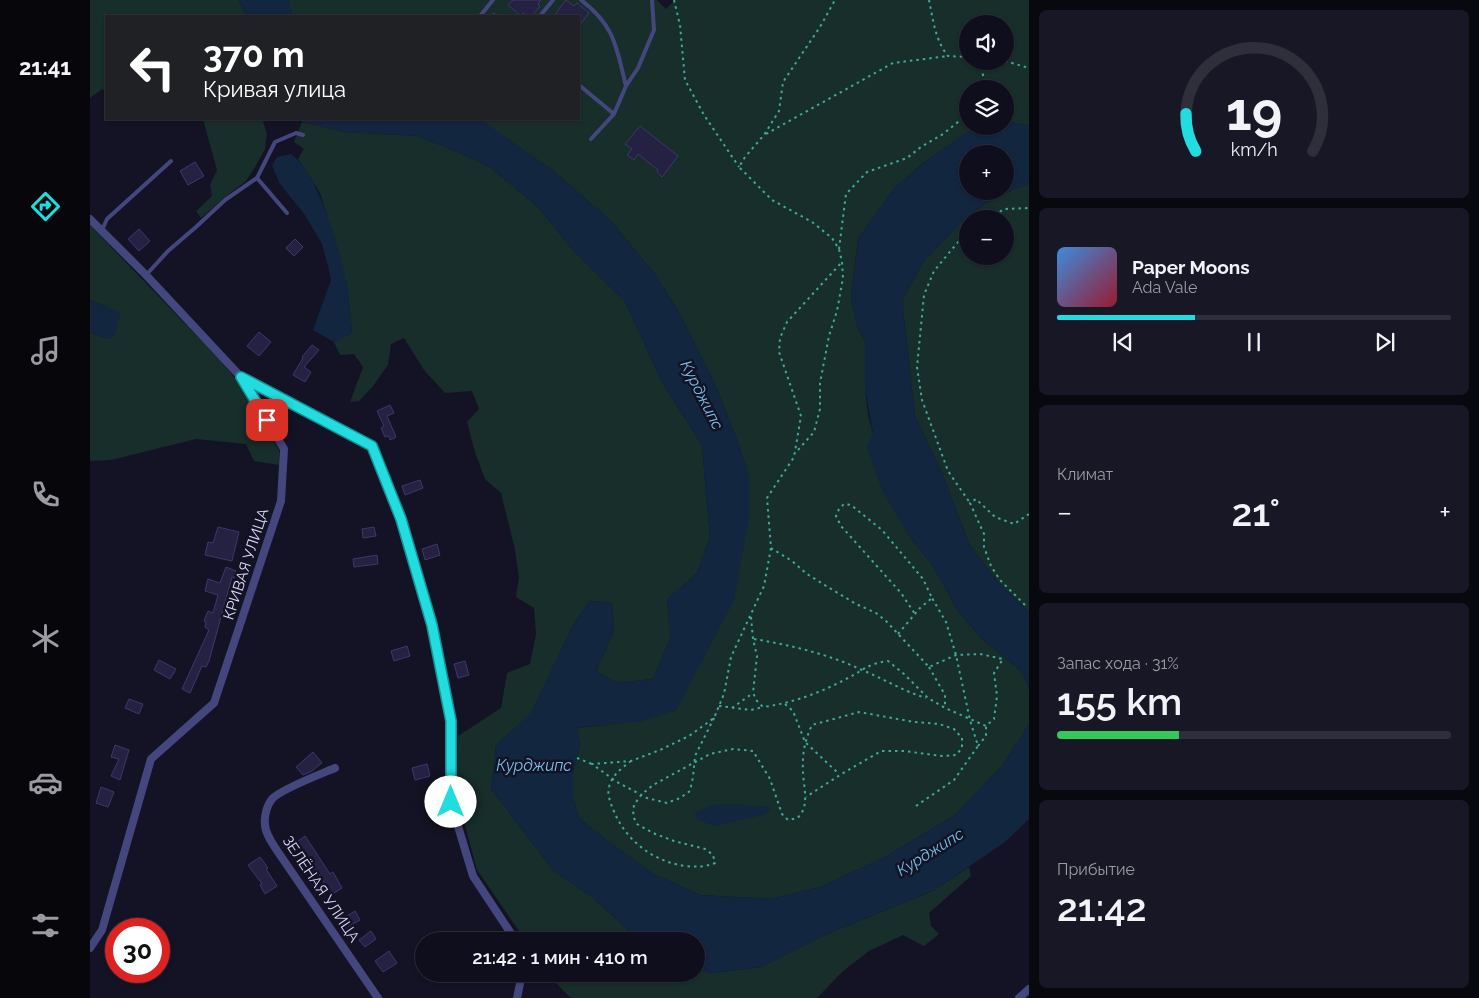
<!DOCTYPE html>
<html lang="ru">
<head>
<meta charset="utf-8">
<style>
  body { margin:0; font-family:Raleway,sans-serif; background:#181725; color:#f1f3f6; height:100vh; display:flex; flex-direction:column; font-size:19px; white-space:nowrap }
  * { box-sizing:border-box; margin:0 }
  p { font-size:16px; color:#9b9ca3 }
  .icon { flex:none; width:28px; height:28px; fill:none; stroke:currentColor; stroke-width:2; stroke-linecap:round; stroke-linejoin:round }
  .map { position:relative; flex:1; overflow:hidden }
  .details { display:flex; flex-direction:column; gap:10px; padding:10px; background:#08080f; width:450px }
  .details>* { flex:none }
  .top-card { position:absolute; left:15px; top:15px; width:475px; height:105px; border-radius:0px; box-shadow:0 1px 4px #0004,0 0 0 1px #2f2e3b; background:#202124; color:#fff; overflow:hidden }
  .tools { position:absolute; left:869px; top:15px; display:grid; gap:10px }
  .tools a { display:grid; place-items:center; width:55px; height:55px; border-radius:50%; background:#0f0e1c; box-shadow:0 1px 4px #0004,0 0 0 1px #2f2e3b; font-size:25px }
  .speed { position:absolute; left:15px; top:918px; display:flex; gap:10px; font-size:25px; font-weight:700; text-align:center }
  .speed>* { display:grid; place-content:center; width:65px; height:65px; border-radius:50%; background:#0f0e1c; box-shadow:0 1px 4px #0004,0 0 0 1px #2f2e3b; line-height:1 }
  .speed .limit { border:8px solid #d22; background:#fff; color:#111 }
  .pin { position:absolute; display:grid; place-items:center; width:42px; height:42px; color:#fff; margin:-21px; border-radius:10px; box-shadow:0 2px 8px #0006 }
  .me { position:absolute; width:55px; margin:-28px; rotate:0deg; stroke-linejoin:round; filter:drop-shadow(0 0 4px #0008) }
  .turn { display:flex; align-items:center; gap:18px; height:105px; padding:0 15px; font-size:22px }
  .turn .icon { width:65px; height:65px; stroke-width:2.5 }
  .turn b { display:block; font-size:35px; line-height:42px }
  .big { font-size:38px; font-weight:600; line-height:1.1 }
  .details .widget { flex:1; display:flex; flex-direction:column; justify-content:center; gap:8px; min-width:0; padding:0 18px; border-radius:8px; background:#181725 }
  .details .dial { align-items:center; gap:0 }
  .dial svg { height:130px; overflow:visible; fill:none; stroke:#2f2e3b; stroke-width:7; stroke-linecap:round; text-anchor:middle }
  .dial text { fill:#f1f3f6; stroke:none }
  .song { display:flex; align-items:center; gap:15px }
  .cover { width:60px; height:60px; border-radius:8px; background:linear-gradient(135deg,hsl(210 70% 55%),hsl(350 70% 35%)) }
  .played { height:5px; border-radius:2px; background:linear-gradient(90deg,#22dde0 35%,#2f2e3b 35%) }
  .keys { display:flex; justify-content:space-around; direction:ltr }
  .heat { display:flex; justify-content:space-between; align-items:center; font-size:28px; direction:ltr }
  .charge { height:8px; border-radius:4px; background:linear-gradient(90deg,#34c759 31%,#2f2e3b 0) }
  .trip { position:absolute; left:325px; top:932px; width:290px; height:50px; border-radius:25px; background:#0f0e1c; box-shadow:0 1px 4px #0004,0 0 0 1px #2f2e3b; font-weight:600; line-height:50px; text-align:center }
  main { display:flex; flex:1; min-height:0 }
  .menu { display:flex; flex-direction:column; width:90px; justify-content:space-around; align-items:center; background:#06060b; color:#9b9ca3 }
  .menu .icon { width:35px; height:35px }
  .menu .current { color:#22dde0 }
  .menu b { font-size:22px; color:#f1f3f6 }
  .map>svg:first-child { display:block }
  .green { fill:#172e2b; fill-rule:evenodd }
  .water { fill:#12263f; fill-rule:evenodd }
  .building { fill:#252143; stroke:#3d376c }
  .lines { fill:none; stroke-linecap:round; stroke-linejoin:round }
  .path { stroke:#41a99a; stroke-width:2; stroke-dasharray:2.5 4; stroke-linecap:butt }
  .lane { stroke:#44477d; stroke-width:4 }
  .street { stroke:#44477d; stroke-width:8 }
  .route-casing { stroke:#169092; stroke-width:12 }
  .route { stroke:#22dde0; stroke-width:9 }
  .labels { text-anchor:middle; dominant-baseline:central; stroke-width:5; stroke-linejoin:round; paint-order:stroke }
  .street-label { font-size:15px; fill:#dddcfa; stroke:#141325 }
  .water-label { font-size:16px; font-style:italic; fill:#78c0ec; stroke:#141325 }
</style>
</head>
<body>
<main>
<nav class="menu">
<b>21:41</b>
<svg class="icon current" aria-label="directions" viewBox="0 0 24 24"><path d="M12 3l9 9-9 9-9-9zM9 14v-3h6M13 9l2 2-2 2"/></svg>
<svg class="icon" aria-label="music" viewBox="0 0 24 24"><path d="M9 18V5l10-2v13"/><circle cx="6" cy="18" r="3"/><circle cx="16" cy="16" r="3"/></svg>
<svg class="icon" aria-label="phone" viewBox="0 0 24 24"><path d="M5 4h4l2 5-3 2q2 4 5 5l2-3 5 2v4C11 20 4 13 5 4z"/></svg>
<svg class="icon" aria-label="climate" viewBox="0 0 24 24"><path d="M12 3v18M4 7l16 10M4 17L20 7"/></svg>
<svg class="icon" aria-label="car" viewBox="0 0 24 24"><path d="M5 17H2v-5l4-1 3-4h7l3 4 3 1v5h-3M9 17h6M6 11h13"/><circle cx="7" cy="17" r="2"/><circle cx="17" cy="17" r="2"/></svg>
<svg class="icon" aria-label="filters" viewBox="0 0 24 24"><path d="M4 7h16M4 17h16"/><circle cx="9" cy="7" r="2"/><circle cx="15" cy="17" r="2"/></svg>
</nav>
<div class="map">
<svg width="939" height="998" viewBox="0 0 939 998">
  <rect width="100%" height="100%" fill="#141325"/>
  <path class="green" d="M0,0H149L156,16H16V91L12,89L0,98Z
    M198,0H567L576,9L585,0H939V126L915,121V89H878V126H887L833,163L804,189L768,239L761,297L767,326L775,343V389L778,415L783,434L820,537L844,568L868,611L891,638L931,671L939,688V724L913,765L865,815L793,858L731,887L681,899L610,895L563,874L516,840L489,818L483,798V774L490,744L487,728L515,725L586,710L622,639L659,477L647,440L624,382L588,311L565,274L520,220L461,169L388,119H489V16H202ZM878,24H915V61H878Z
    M113,119H174L173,122L177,134L175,149L165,167L156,181L135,197L111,218L106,211L122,196L120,185L127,170Z
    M212,122L255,132L328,136L368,152L400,167L448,207L483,250L535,301L572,382L612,445L620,538L607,573L577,600L581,637L563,679L527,683L506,671L524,631L522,603L500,601L483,625L441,714L406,745L401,789L464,871L502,897L550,941H436L387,870L367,796L368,736L411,708L417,673L440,664L446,634L444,608L426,597L429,577L424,545L411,493L395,479L385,452L377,422L389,409L382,391L355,393L334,370L314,338L301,344L298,365L283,386L269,401L260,402L273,367L264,354L250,355L244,342L262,333L257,286L243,235L230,193L208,159L214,149L204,142Z
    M939,183V612L907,581L879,544L853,475L825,416L812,300L834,261L870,223L900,200ZM878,219H915V256H878Z
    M0,225L130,360L146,379L189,450V465L164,461L156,444L106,439L21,460L0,461V332L18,339L15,306L0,300Z
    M879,867L881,876L839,913L841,926L849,934L834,946L813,935L779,951L752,972L727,998H481L457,974H606V968L621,973L671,967L737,934L843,891Z"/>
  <path class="water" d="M149,0H198L202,16H156Z
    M207,119H388L395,123L461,169L520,220L565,274L588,311L624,382L647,440L659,477V518L644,600L586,710L552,721L487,728L490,744L483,774V798L489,818L516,840L563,874L610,895L681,899L731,887L793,858L865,815L913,765L939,724V819L915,842L843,891L737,934L671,967L621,973L606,968V941H550L502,897L464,871L401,789L406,745L441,713L483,625L500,601L522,603L524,631L506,671L528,683L563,679L581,637L577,600L607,573L620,538L612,445L572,382L535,301L483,250L448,207L400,167L368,152L328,136L255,132L212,122Z
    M915,121L939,126V183L900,200L870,223L834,261L812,300L825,416L853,475L879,544L907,581L939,612V688L931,671L891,638L868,611L844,568L820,537L792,490L777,447L783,434L775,389V343L767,326L761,297L768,239L804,189L833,163L887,126H915ZM878,154H915V191H878Z
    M201,154C228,172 252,255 257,287C259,302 261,318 262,333L244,342L223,330L241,280L238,266L232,244L215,215L190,184L182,166L187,157Z
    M0,300L31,313L24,337L18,339L0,332Z
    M644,804L681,807L680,811L672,815L625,826L606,819L605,813L621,805Z"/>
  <path class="building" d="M423,0H451L448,4L450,6L442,16H437L433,13L431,16L418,5Z
    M476,0L484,6L487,3L499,13L489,26V16H470L466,13Z
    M550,126L588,156L572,177L567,172L568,170L548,154L544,160L537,155L542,149L535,144Z
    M105,162L114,176L98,185L90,171Z
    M49,229L60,241L49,251L38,239Z
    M205,239L213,247L204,256L196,248Z
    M169,332L181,342L169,356L157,346Z
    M222,345L229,350L214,367L221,372L215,382L203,375L213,358L212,357Z
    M300,405L304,413L297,416L306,437L300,440L299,436L295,437L291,428L294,426L287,411Z
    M330,480L333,488L315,495L312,486Z
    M128,527L149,532L142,561L115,555L118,542L123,543Z
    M284,527L286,536L273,538L272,529Z
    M347,544L350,555L335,560L332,549Z
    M287,555L288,564L264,567L263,559Z
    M136,567L146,571L144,578L142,577L119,661L116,667L112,666L100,693L92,689L119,630L115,627L116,622L114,621L118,611L123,613L128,595L115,591L118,579L130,583Z
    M317,646L320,656L304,661L301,651Z
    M69,660L86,669L80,679L64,670Z
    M375,661L379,675L368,678L364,664Z
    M39,699L53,704L49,714L35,708Z
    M25,745L39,750L30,780L21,776L29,759L21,757Z
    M223,752L232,763L222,771L213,775L206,767Z
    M337,764L340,776L325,780L322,768Z
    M11,787L24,792L18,807L6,803Z
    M215,836L240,874L243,872L252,888L241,895L227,871L222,874L201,846Z
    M170,857L178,868L176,869L187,886L175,894L170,885L172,884L158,865Z
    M265,911L270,920L257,927L252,919Z
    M281,931L286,939L275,947L269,940Z
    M299,951L307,963L293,972L285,961Z"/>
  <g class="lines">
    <path class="path" d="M584,0L590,25L595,80L614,115L649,167
      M839,0C843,19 845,40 858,56L878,57
      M889,61L897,89
      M915,61L939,68
      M676,134L803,63L858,56
      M899,219L914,209L939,208
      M878,233L873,236L844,271L834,295L827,367L832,400L858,471L880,503
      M749,249L756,194L777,172L817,158L831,147L853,134L878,114
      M708,450L724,432L730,409V383L739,336L747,311L753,278L752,262L749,249L742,238L722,222L682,200L649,167L655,157L674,135L689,111L693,82L730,27L745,0
      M935,605L910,580L901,566L894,547V534L880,503L886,499L905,517L924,524L939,514
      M661,617L663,639L667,656L663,693L667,701L673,707C703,703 732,692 758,678C775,669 778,664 798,661L814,674L838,698L855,708L896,726L904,719L907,696L904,673L913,659L890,654L866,655L839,667L796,621L786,613L766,604L733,584L717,574L702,561L681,548L677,498L704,457L711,416L689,352L690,338L697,322L752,262
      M808,634L830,608L842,598L833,579L792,530L761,505L754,504L749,509L746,516L751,526L811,593L825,614
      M664,639C700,645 738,654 772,670C794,679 813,691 836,698
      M839,667L855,695V708
      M695,704L703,711L715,742L749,774
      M629,706L661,710L673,707
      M642,708L663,693
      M624,718L605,756L603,777L600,791L590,798L577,803L557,798L527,782L502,764L541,761L570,750L599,736L624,718L634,694L641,657L674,586L681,548
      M888,746L896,736V726
      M487,758L502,764
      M541,761C532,768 522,775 519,787C517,793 520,802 523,809C535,840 562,861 595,866C606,867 615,867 625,863L623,855L615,849L584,841L563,833L547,824L543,816L544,805L551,795L563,785L620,754L643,749L663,751L680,779L692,814L698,820C703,819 708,819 711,814C719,802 713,784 713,771C712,754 715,740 722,725L769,712L824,722L849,724L864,729L872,738V748L866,755L852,756L814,751H791L750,775L716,797
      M826,806L864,780L888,746L880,720L866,655L856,622L842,598"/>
    <path class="lane" d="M491,0C525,26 526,46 536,86
      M404,15L405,16
      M390,16L403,0
      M450,16L463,0
      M489,85L524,114
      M501,139L524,114L536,86L548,68L564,30L562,0
      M167,178L197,213
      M12,230L17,219L81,161
      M57,274L78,251L106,227L135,200L167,178L185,142L206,133L213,135"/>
    <path class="street" d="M0,219L56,275L151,377L194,449L191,501L124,703L61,759L12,930L0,948
      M152,377L282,446L311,519L342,625L361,721V803L383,876L426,941
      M245,768C231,774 191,789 182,799C177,805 174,816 175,824C175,834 183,844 188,852L288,998
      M427,998L432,974
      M929,998L939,989"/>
  </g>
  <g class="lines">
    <g class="route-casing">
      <path id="route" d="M177,420L151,377L282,446L311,519L342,625L361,721V802"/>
    </g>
    <use href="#route" class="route"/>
  </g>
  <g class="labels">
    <g class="street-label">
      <text transform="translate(156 564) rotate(-72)">КРИВАЯ УЛИЦА</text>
      <text transform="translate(231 889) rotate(56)">ЗЕЛЁНАЯ УЛИЦА</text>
    </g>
    <g class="water-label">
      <text transform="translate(612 395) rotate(63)">Курджипс</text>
      <text x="444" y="765">Курджипс</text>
      <text transform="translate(840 852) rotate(-32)">Курджипс</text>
    </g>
  </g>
</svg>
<div class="tools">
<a><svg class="icon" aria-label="sound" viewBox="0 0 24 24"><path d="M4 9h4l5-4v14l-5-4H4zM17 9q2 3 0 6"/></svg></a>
<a><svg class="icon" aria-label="layers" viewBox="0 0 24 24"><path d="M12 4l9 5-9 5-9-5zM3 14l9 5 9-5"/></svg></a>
<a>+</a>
<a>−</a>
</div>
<div class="speed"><div class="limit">30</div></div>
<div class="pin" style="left:177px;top:420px;background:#d93025"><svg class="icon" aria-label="arrive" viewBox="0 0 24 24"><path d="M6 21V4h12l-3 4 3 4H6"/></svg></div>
<svg class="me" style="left:361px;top:802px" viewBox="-20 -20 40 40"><circle r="19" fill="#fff"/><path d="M0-13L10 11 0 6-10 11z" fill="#22dde0"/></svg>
<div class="trip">21:42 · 1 мин · 410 m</div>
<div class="top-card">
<div class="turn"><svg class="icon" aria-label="left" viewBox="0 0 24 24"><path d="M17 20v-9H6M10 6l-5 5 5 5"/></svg><div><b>370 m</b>Кривая улица</div></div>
</div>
</div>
<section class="details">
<div class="widget dial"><svg viewBox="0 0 100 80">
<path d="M14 69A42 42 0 1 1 86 69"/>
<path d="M14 69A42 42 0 0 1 8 46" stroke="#22dde0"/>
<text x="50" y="56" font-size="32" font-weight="700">19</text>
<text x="50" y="72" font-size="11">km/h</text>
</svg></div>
<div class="widget">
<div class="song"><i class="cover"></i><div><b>Paper Moons</b><p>Ada Vale</p></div></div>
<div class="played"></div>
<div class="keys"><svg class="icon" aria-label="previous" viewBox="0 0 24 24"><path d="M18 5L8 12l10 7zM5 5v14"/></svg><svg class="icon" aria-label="pause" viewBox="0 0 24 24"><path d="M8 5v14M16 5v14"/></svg><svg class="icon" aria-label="next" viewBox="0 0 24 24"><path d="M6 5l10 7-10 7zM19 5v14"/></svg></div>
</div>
<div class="widget"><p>Климат</p>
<div class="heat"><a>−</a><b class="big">21°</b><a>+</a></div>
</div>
<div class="widget"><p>Запас хода · 31%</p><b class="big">155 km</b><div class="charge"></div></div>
<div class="widget"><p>Прибытие</p><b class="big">21:42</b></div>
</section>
</main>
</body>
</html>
